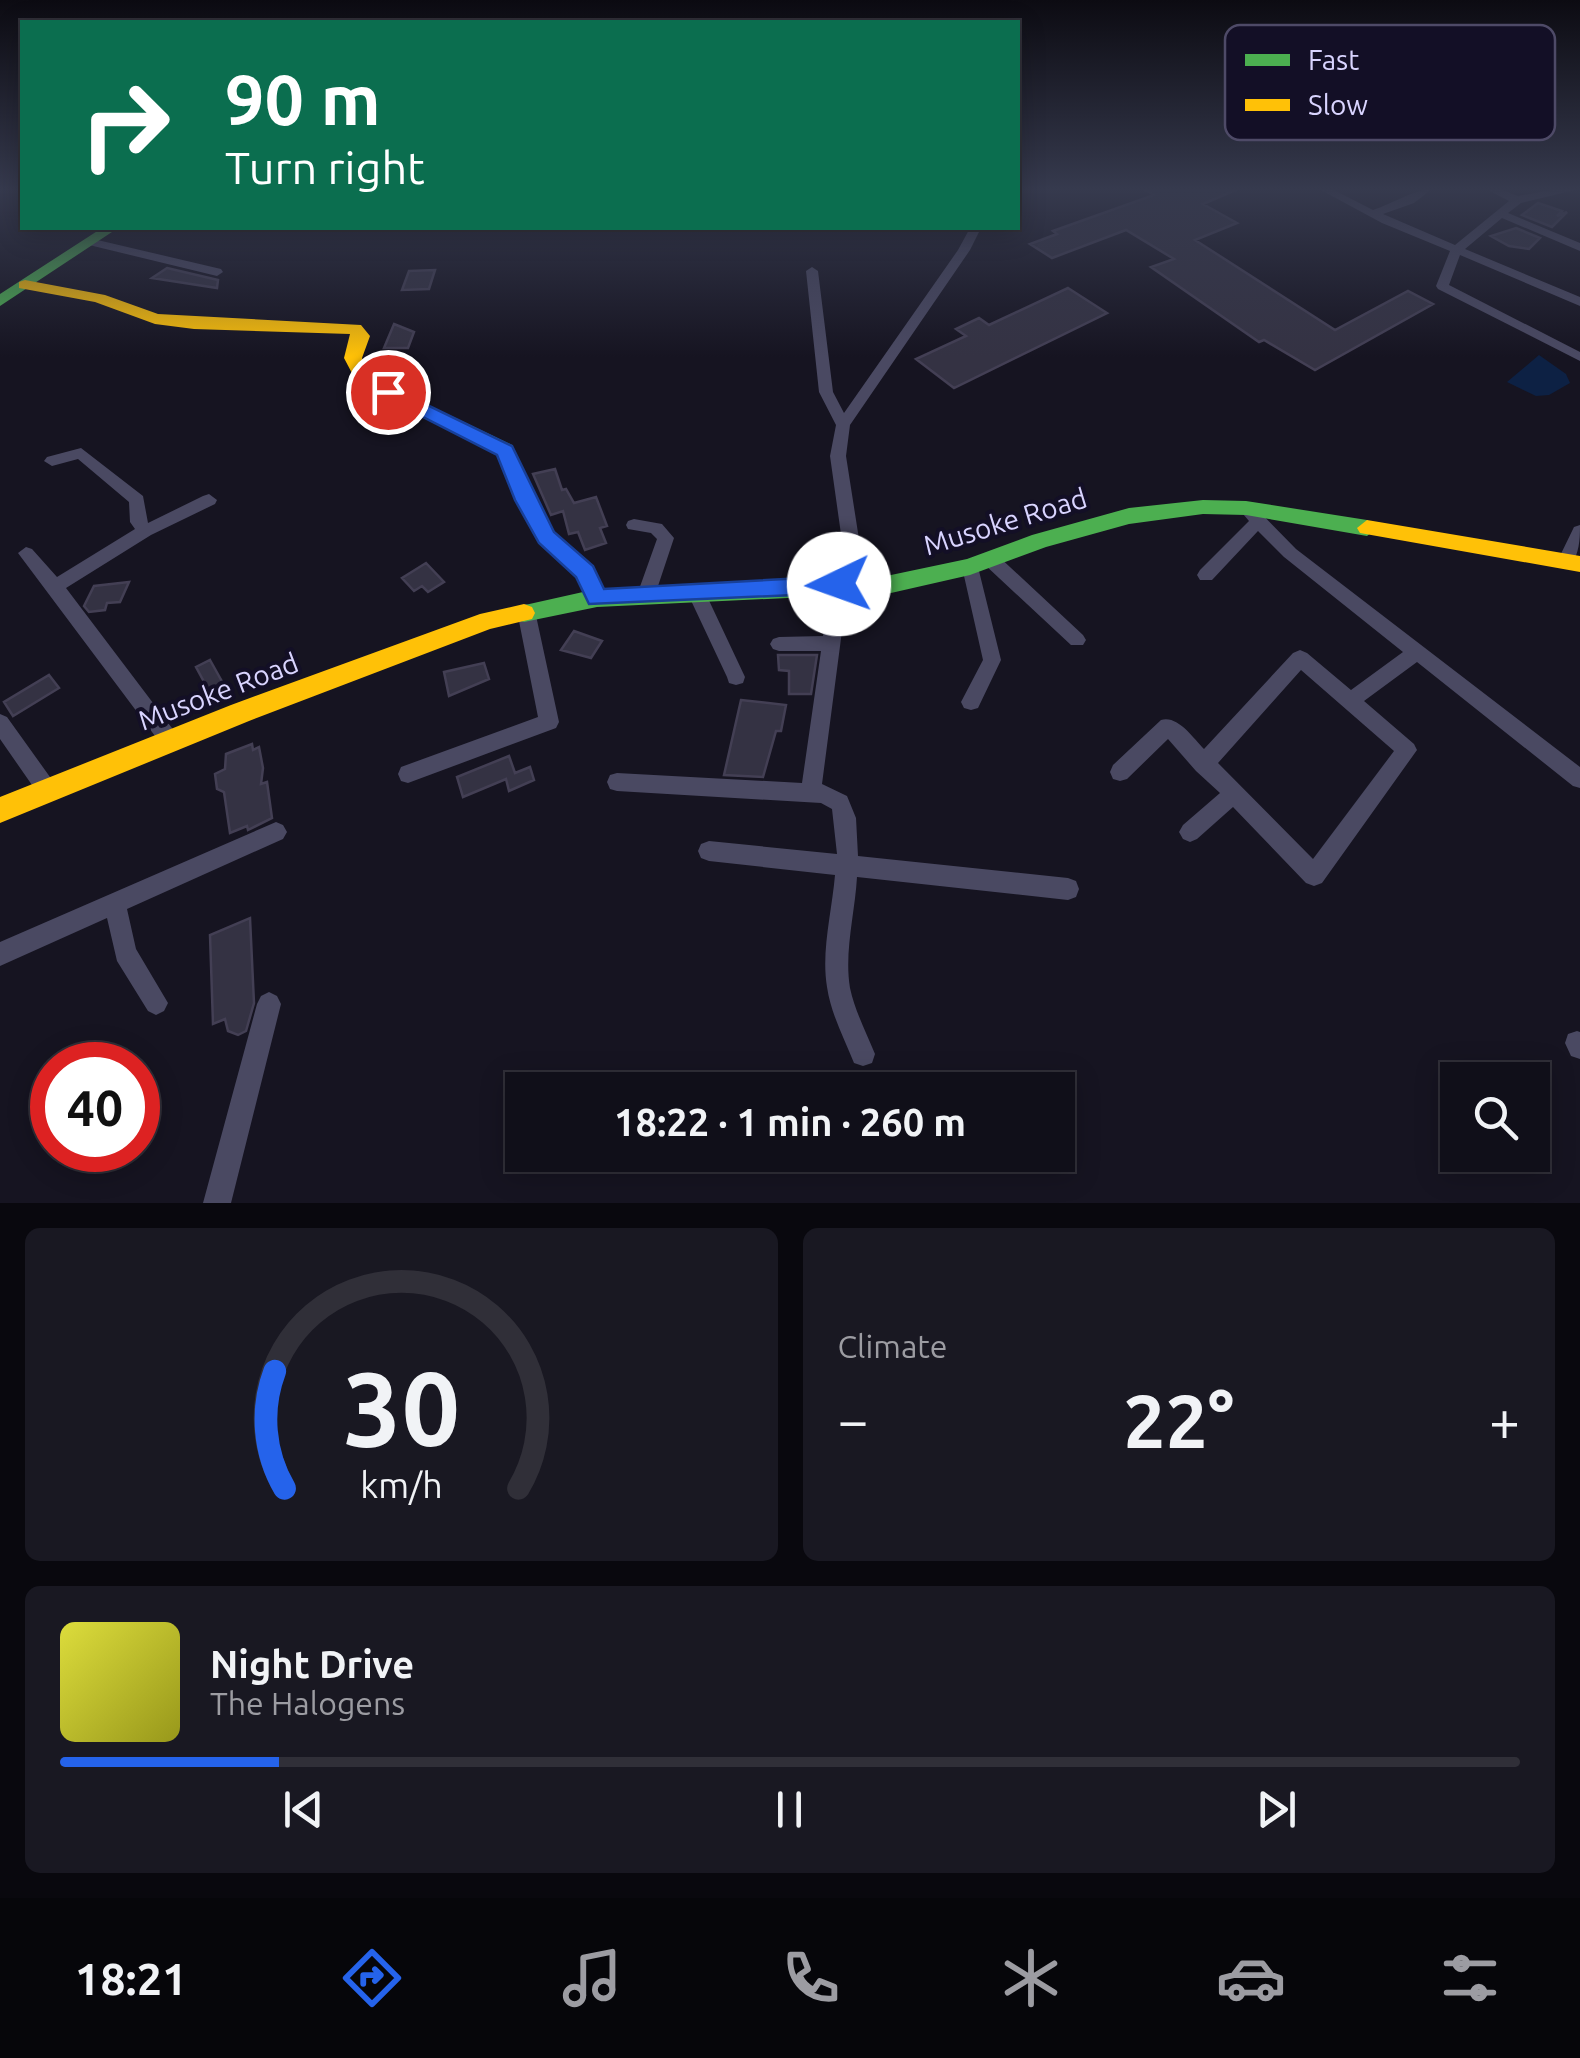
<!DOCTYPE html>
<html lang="en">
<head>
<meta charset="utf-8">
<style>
  body { margin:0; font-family:Ubuntu,sans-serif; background:#191822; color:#f1f3f6; height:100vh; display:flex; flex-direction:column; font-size:38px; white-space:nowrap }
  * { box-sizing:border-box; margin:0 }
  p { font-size:32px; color:#9c9ca2 }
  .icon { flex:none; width:55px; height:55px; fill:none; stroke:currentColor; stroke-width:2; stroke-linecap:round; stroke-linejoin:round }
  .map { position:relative; height:1203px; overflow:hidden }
  .details { display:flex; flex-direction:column; gap:25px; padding:25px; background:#09080e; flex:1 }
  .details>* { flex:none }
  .guide { position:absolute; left:20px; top:20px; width:1000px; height:210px; border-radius:0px; box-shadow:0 5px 25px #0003,0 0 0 2px #302f38; background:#0b6e4f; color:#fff; overflow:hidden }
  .tools { position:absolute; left:1440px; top:1062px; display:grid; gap:20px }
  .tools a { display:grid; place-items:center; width:110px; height:110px; border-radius:0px; background:#100f19; box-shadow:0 5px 25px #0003,0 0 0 2px #302f38; font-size:50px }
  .speed { position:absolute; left:30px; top:1042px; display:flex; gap:20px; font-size:50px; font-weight:700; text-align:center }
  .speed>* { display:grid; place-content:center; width:130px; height:130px; border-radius:50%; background:#100f19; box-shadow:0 5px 25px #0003,0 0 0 2px #302f38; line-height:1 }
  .speed .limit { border:15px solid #d22; background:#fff; color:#111 }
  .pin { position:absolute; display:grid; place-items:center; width:85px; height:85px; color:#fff; margin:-42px; border:5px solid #fff; border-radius:50%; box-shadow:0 2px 10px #0007 }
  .me { position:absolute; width:110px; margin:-55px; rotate:267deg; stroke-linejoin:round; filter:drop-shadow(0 0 8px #0008) }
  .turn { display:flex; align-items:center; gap:35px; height:210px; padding:0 40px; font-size:45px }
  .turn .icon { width:130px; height:130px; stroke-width:2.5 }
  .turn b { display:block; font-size:70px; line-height:85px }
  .big { font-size:75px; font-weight:700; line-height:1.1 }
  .details .widget { flex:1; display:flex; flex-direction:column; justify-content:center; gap:15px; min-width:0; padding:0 35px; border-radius:15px; background:#191822 }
  .details .dial { align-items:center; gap:0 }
  .dial svg { height:260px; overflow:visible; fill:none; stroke:#302f38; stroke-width:7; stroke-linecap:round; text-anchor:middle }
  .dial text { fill:#f1f3f6; stroke:none }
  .song { display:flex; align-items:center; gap:30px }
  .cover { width:120px; height:120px; border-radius:15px; background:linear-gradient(135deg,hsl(60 70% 55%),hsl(60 70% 35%)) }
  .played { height:10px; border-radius:5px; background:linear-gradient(90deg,#2563eb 15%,#302f38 15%) }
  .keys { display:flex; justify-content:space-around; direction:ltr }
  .heat { display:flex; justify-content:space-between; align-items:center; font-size:55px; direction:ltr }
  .details .tiles { flex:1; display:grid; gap:25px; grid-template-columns:1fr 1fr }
  .widget:last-child { grid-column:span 2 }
  .trip { position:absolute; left:505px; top:1072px; width:570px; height:100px; border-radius:0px; background:#100f19; box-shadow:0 5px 25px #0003,0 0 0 2px #302f38; font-weight:700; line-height:100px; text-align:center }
  .dock { display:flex; height:160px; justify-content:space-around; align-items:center; background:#06060a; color:#9c9ca2 }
  .dock .icon { width:70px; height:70px }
  .dock .selected { color:#2563eb }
  .dock b { font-size:45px; color:#f1f3f6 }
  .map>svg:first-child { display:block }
  .water { fill:#0d2144 }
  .building { fill:#343243; stroke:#433f54; stroke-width:2.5 }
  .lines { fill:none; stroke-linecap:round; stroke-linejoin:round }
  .street { fill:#4a4962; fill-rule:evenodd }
  .fast { fill:#4caf50; fill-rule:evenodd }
  .slow { fill:#ffc107; fill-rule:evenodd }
  .route { fill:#2563eb; stroke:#184099; stroke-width:2.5 }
  .labels { text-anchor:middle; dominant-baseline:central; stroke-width:8; stroke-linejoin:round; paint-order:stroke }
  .street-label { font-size:28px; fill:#d9d4ff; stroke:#130f26 }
  .key { fill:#130f26; stroke:#4e4a67; stroke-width:2.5 }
  .key-label { font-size:28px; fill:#d9d4ff }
</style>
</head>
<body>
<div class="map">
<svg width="1580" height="1203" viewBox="0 0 1580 1203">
  <rect width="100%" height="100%" fill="#161421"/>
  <path class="water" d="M1539,355L1566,374L1570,383L1549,395L1536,396L1507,382Z"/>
  <path class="building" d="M1144,189H1238L1203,204L1237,223L1195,240L1335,330L1408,291L1433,304L1315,370L1264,340L1259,342L1151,267L1174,259L1126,230L1052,258L1030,244L1057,234L1053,231L1154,195Z
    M1538,203L1562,211L1557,216L1567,212L1552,227L1522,215Z
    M1516,228L1540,238L1529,249L1509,246L1491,236Z
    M167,268L218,280L217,288L152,278Z
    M435,270L429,289L402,290L409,271Z
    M1068,288L1107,313L954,388L916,359L966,336L956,329L979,318L989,325Z
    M394,324L414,332L408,348H384Z
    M555,469L562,490L566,489L574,503L596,497L607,526L600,528L606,543L585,550L578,532L569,534L563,511L551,515L533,474Z
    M426,563L444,582L428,592L422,586L414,591L402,578Z
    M129,582L120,602L107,603L105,610L89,612L84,606L94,586Z
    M574,631L602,641L591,658L561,650Z
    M778,655H817L811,694H789V671L779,670Z
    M210,660L229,694L215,702L196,667Z
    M484,663L489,679L449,696L444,672Z
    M49,675L59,688L13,716L4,702Z
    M741,700L786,705L781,731H776L763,777L724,775Z
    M252,744L253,750L259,747L263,768L261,784L267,782L272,818L248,830L247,826L230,833L224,792L217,789L215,774L225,769L226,754Z
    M509,756L515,773L530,767L534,780L509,791L506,779L463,797L457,777Z
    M250,918L254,1003L246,1031L238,1035L228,1031L225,1019L213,1024L210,935Z"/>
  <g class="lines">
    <path class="street" d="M1319,189H1332L1373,210C1391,204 1416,189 1432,189L1414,203L1383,214L1455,245L1509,201L1486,189H1500L1518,196L1558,189H1579L1521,203L1508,213L1580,243V251L1502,218L1465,249L1580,297V306L1460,255L1449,285L1580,352V361L1438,289L1436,286L1450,251L1382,223Z
      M970,228H981L970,250L850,425L846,456L866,584L857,591L848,584L830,456L836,425L819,392L806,271L812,267L818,271L833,392L844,413L958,250Z
      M89,238L221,269L223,272L217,276L85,244L83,242Z
      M81,448L143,496L148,523L203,496L209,494L217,500L215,504L151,535L66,588L178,736L181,742L178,748L171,751L164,748L18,553L26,547L32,549L57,577L135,529L130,522L129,502L78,459L52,466L44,461L47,457Z
      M1246,502L1252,504L1296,549L1580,767V788L1573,786L1417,662L1364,701L1414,744L1417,750L1322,883L1314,886L1306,883L1233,807L1197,839L1190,842L1183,839L1179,832L1183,825L1220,793L1196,771L1168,739L1127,779L1120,781L1113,779L1110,772L1113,765L1161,720C1178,715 1193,738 1204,749L1293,653L1300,650L1307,653L1351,690L1403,652L1284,557L1258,531L1212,580H1200L1197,575L1200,570L1249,521L1238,508ZM1301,670L1394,751L1313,859L1218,763Z
      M634,519L662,524L674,538L655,595L652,600H640L637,595L657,539L651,533L628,529L626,525L628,521Z
      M1580,525C1580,542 1579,552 1571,567H1559L1557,562L1574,527Z
      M990,553L996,554L1083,635L1086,640L1083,645H1071L984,564L982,559L984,554Z
      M970,561L978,567L1001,660L978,708L971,710L964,708L961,702L983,660L962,567Z
      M839,578L845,580L848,585L822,784L847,796L856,818L858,856L1068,878L1076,881L1079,889L1076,897L1068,900L857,877C855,913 844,952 850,988C855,1011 866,1032 875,1054L872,1063L863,1066L854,1063C844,1038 831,1014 827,987C821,951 832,911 835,875L709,861L701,858L698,851L701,844L709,841L837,854L832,809L821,803L617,791L610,789L607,782L610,775L617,773L802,783L821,651H779L773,649L770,644L773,639L779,637L823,636L830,585L833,580Z
      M696,585L702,587L705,592L745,677L743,683L736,685L729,683L727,677L687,592L690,587Z
      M526,604L532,606L535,611L559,722L556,728L408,783L401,781L398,774L401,767L538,717L517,611L520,606Z
      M0,714L7,717L55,784L58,791L55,798L48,800L41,798L0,739Z
      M276,822L283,825L287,832L283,839L127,909L136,949L168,1003L164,1011L156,1015L148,1011L117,961L107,918L0,966V942Z
      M269,992L277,996L281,1004L231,1203H203L257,1004L261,996Z
      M1577,1031L1580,1032V1059L1571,1056L1565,1043L1568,1034Z"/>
    <path class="fast" d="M102,228H118L0,306V294Z
      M424,403L512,445L554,532L593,566L604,589L891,575L967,559L1032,535L1129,508L1203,500L1246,501L1367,520L1377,528L1367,536L1246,515L1203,514L1129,524L1046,547L970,575L891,593L597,607L524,622L516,619L513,613L516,607L583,592L576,577L539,543L497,454L417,413V405Z"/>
    <path class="slow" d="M25,280L105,295L158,314L361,325L370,336L362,358L367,370L433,409L424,415L417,413L354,377L344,358L350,334L194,329L155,324L95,302L19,288V282Z
      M1367,520L1580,556V572L1360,533L1357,528Z
      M524,604L532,607L535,613L532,619L490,629L249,721L0,823V797L231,705L480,614Z"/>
  </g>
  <linearGradient id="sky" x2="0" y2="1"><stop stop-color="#0c0b12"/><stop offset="0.53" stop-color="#363a4e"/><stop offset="1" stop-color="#363a4e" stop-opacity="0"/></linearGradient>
  <rect width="1580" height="357" fill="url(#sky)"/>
  <path class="route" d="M388,386L512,446L554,532L593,566L604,589L839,576L850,584L839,593L589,604L576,577L539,543L515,500L497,455L382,396L379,392Z"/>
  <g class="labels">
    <g class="street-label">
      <text transform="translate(1005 521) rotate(-17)">Musoke Road</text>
      <text transform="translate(218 691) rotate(-21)">Musoke Road</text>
    </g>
  </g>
  <rect x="1225" y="25" width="330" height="115" rx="15" class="key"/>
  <rect x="1245" y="54" width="45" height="12" fill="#4caf50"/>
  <rect x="1245" y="99" width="45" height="12" fill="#ffc107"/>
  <g class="key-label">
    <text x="1308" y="70">Fast</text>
    <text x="1308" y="115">Slow</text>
  </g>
</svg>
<div class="tools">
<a><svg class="icon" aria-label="search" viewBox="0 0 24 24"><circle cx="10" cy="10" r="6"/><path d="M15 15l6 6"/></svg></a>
</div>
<div class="speed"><div class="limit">40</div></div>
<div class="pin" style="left:388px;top:392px;background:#d93025"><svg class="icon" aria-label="arrive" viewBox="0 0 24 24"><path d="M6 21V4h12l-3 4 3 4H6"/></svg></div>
<svg class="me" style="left:839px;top:584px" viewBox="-20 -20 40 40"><circle r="19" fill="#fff"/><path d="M0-13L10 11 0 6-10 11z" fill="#2563eb"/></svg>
<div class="trip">18:22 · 1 min · 260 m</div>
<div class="guide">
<div class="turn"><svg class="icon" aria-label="right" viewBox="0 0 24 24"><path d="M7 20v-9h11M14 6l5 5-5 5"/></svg><div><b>90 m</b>Turn right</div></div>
</div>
</div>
<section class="details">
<div class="tiles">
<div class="widget dial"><svg viewBox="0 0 100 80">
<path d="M14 69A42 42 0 1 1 86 69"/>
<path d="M14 69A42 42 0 0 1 11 33" stroke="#2563eb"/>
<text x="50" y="56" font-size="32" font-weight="700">30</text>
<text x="50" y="72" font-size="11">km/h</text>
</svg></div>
<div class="widget"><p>Climate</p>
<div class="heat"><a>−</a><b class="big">22°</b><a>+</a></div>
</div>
<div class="widget">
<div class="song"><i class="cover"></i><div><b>Night Drive</b><p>The Halogens</p></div></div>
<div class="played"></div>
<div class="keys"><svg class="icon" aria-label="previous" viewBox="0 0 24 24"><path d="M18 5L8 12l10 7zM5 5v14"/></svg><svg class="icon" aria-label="pause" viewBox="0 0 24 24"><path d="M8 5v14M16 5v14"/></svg><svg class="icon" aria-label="next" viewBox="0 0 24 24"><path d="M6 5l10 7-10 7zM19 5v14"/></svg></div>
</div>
</div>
</section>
<nav class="dock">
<b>18:21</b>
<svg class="icon selected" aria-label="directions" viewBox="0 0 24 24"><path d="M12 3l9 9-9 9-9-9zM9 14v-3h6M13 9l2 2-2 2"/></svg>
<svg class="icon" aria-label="music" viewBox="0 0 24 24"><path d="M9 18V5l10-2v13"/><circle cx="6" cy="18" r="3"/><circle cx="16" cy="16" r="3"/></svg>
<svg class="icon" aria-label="phone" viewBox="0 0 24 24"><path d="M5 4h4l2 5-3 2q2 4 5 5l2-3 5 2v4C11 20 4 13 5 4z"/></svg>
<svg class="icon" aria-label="climate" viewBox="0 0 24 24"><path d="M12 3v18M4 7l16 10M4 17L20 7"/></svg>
<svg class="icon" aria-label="car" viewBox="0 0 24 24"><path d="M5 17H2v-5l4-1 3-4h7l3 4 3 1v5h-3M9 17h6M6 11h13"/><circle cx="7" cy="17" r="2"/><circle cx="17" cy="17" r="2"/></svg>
<svg class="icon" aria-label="filters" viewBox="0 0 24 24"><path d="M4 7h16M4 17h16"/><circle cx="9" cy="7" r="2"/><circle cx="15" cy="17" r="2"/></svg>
</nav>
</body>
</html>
